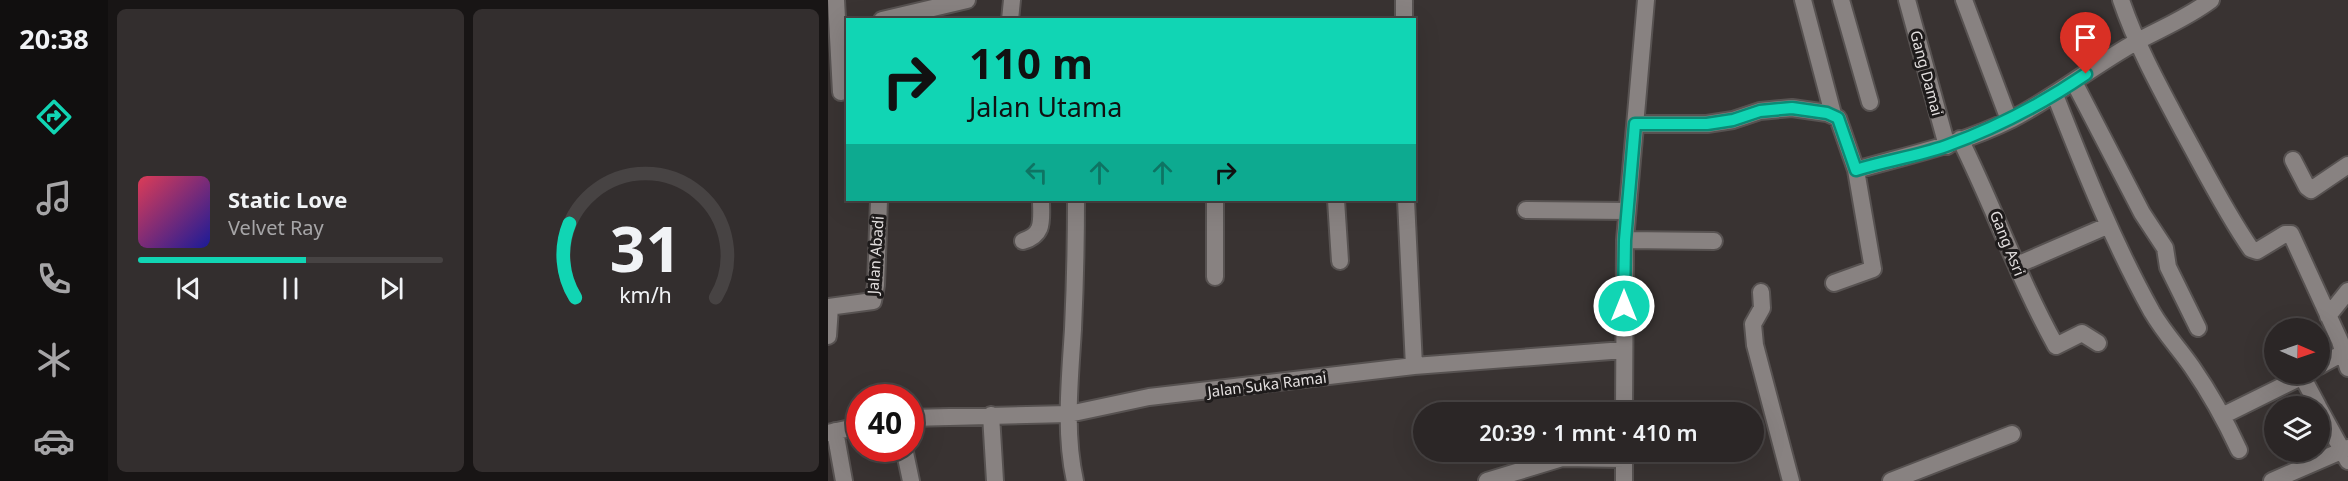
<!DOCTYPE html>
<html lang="id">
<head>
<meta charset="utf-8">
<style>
  body { margin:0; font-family:"Noto Sans",sans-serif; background:#332e2e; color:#f1f3f6; height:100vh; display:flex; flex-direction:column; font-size:22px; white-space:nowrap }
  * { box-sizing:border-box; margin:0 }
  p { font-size:20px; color:#a6a5a7 }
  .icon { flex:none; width:33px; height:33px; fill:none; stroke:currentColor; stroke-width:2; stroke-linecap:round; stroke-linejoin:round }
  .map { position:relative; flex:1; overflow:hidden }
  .drawer { display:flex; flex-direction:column; gap:9px; padding:9px; background:#181515; width:720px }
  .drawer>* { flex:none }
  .top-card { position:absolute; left:18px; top:18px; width:570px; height:183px; border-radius:0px; box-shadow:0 6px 24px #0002,0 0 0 2px #474343; background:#11d5b4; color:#111; overflow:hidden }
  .needle { width:39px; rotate:92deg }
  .controls { position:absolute; left:1436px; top:318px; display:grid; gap:12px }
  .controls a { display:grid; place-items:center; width:66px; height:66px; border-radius:50%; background:#2b2626; box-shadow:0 6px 24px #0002,0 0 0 2px #474343; font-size:30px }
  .speed { position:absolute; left:18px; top:384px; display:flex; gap:12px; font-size:30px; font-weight:700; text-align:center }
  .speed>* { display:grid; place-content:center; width:78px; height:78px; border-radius:50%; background:#2b2626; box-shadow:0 6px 24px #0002,0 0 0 2px #474343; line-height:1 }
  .speed .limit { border:9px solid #d22; background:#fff; color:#111 }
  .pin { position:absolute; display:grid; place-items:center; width:51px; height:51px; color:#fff; margin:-62px -26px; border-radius:50% 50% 50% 0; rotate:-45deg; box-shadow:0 0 6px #0007 }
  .pin .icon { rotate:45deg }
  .me { position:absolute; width:66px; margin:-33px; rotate:0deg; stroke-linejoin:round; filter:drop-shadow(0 0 4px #0008) }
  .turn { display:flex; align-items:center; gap:21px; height:126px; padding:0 24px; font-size:27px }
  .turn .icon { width:78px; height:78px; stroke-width:2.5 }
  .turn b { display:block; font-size:42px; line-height:51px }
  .lanes { display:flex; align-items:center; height:57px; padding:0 24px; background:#0003; justify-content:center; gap:30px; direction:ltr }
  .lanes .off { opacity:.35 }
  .drawer .widget { flex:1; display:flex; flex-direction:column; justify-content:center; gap:9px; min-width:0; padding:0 21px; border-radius:9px; background:#332e2e }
  .drawer .dial { align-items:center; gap:0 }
  .dial svg { height:156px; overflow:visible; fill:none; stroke:#474343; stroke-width:7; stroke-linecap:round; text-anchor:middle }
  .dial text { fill:#f1f3f6; stroke:none }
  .song { display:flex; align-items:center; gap:18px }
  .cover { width:72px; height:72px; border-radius:9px; background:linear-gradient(135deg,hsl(350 70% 55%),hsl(240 70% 35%)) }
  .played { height:6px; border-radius:3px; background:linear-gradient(90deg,#11d5b4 55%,#474343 55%) }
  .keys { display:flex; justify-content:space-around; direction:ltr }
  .drawer .tiles { flex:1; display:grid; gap:9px; grid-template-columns:repeat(2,1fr) }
  .trip { position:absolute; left:585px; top:402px; width:351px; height:60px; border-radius:30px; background:#2b2626; box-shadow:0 6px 24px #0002,0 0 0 2px #474343; font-weight:600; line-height:60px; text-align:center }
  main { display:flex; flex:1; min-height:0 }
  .menu { display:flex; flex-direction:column; width:108px; justify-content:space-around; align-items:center; background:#110f0f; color:#a6a5a7 }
  .menu .icon { width:42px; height:42px }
  .menu .on { color:#11d5b4 }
  .menu b { font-size:27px; color:#f1f3f6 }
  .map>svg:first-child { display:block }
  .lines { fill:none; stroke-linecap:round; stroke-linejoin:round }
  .minor-casing { stroke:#575251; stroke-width:20 }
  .minor { stroke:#888281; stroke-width:16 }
  .route-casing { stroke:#0b8a75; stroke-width:15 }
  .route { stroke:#11d5b4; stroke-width:10 }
  .labels { text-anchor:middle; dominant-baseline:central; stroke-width:6; stroke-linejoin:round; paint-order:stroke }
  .street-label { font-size:15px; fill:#e4e0e0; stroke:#1e1b1b }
</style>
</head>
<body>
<main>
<nav class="menu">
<b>20:38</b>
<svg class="icon on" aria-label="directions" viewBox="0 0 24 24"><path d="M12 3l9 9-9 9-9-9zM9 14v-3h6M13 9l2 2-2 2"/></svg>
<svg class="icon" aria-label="music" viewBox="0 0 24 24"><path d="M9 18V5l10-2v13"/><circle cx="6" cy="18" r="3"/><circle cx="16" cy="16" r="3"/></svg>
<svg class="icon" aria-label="phone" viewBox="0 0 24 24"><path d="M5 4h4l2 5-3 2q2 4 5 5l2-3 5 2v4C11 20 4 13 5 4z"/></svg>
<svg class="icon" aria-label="climate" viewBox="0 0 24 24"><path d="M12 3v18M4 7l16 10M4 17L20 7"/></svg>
<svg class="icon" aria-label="car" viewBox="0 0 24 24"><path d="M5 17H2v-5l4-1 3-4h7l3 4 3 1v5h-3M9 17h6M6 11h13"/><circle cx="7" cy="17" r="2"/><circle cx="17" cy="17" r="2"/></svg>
</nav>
<section class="drawer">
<div class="tiles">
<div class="widget">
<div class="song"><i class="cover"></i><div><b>Static Love</b><p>Velvet Ray</p></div></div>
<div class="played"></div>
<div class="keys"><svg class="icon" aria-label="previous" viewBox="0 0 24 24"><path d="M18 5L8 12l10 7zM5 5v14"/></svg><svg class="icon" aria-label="pause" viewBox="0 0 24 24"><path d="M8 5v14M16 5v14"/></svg><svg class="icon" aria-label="next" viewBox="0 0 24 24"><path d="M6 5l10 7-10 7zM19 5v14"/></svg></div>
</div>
<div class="widget dial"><svg viewBox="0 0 100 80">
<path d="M14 69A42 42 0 1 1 86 69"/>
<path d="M14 69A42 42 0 0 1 11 31" stroke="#11d5b4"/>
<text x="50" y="56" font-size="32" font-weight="700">31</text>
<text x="50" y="72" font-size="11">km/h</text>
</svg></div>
</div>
</section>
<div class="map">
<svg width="1520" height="481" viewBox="0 0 1520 481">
  <rect width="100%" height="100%" fill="#393332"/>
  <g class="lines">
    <g class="minor-casing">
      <path id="minor" d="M8,0L13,92
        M576,0V20
        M975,0L1005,114
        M1013,0L1042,102
        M1079,0L1119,146
        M1136,0L1181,120
        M1293,0C1309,47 1333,90 1356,133C1378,173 1398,213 1423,249L1429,251L1457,234H1463L1512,341L1520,368
        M54,20L139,0
        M182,20L184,0
        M1246,82L1314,213L1337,248L1340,267L1370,328
        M1227,95C1256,169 1285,242 1324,312C1337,334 1350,347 1364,367C1382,393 1398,422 1411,450
        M808,124H879L905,120L932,111L964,108L999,113L1010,118L1028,170C1080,155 1134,144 1184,119C1227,97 1265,66 1308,42C1334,28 1359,18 1383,0
        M1132,139C1166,207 1191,280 1228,346L1254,333L1270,343
        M1465,160L1479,187L1483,190L1520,165
        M387,200V277
        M508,200L512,261
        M578,200L586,366
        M698,210L799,211
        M797,240L886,241
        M195,241C217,234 213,220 213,200
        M1189,265L1279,226
        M1006,283L1045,269L1028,170
        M933,292L934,308L925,324L927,345L963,481
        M0,307L45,301L48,285L51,200
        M1500,316L1520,291
        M0,336L2,307
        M1491,366L1515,353
        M1474,376L1490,406
        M1491,408L1520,461
        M796,412L797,240L818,0
        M163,415L167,481
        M1394,416L1479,374
        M82,418L241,414L321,397L586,366L796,350
        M7,431L16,481
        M0,433L32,426
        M76,448L83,481
        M796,452V481
        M247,481C236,432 242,379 245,329C247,286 248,243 248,200
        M659,481L734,458L796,459
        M1063,481L1184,434
        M1444,481L1520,448"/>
    </g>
    <use href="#minor" class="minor"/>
  </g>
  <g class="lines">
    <g class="route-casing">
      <path id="route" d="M796,306L797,240L807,124H879L905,120L932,111L964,108L999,113L1010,118L1028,170C1057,161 1089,156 1118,146C1168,128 1214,104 1258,74"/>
    </g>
    <use href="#route" class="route"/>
  </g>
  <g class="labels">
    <g class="street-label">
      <text transform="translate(1099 73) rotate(75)">Gang Damai</text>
      <text transform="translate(1180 243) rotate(68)">Gang Asri</text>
      <text transform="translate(47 255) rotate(-86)">Jalan Abadi</text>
      <text transform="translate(439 384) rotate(-7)">Jalan Suka Ramai</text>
    </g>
  </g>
</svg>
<div class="controls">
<a><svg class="needle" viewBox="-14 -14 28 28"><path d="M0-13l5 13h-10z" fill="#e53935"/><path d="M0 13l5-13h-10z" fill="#a6a5a7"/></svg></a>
<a><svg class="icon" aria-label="layers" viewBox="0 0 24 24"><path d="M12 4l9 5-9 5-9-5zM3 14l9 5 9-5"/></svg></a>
</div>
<div class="speed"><div class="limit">40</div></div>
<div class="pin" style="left:1258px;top:74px;background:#d93025"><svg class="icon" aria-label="arrive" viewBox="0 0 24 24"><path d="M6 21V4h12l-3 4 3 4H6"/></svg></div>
<svg class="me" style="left:796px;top:306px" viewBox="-20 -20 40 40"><circle r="17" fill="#11d5b4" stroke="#fff" stroke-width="3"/><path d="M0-11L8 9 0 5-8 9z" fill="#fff"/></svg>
<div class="trip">20:39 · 1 mnt · 410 m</div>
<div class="top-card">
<div class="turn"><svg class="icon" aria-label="right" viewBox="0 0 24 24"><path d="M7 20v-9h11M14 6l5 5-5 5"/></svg><div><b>110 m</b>Jalan Utama</div></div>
<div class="lanes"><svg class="icon off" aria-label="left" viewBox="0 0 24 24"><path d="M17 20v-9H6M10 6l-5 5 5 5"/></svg><svg class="icon off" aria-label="ahead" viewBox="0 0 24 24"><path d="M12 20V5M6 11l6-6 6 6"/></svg><svg class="icon off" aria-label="ahead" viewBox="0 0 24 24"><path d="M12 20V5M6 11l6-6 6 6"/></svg><svg class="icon" aria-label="right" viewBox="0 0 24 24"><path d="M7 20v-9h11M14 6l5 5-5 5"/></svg></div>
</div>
</div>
</main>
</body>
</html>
